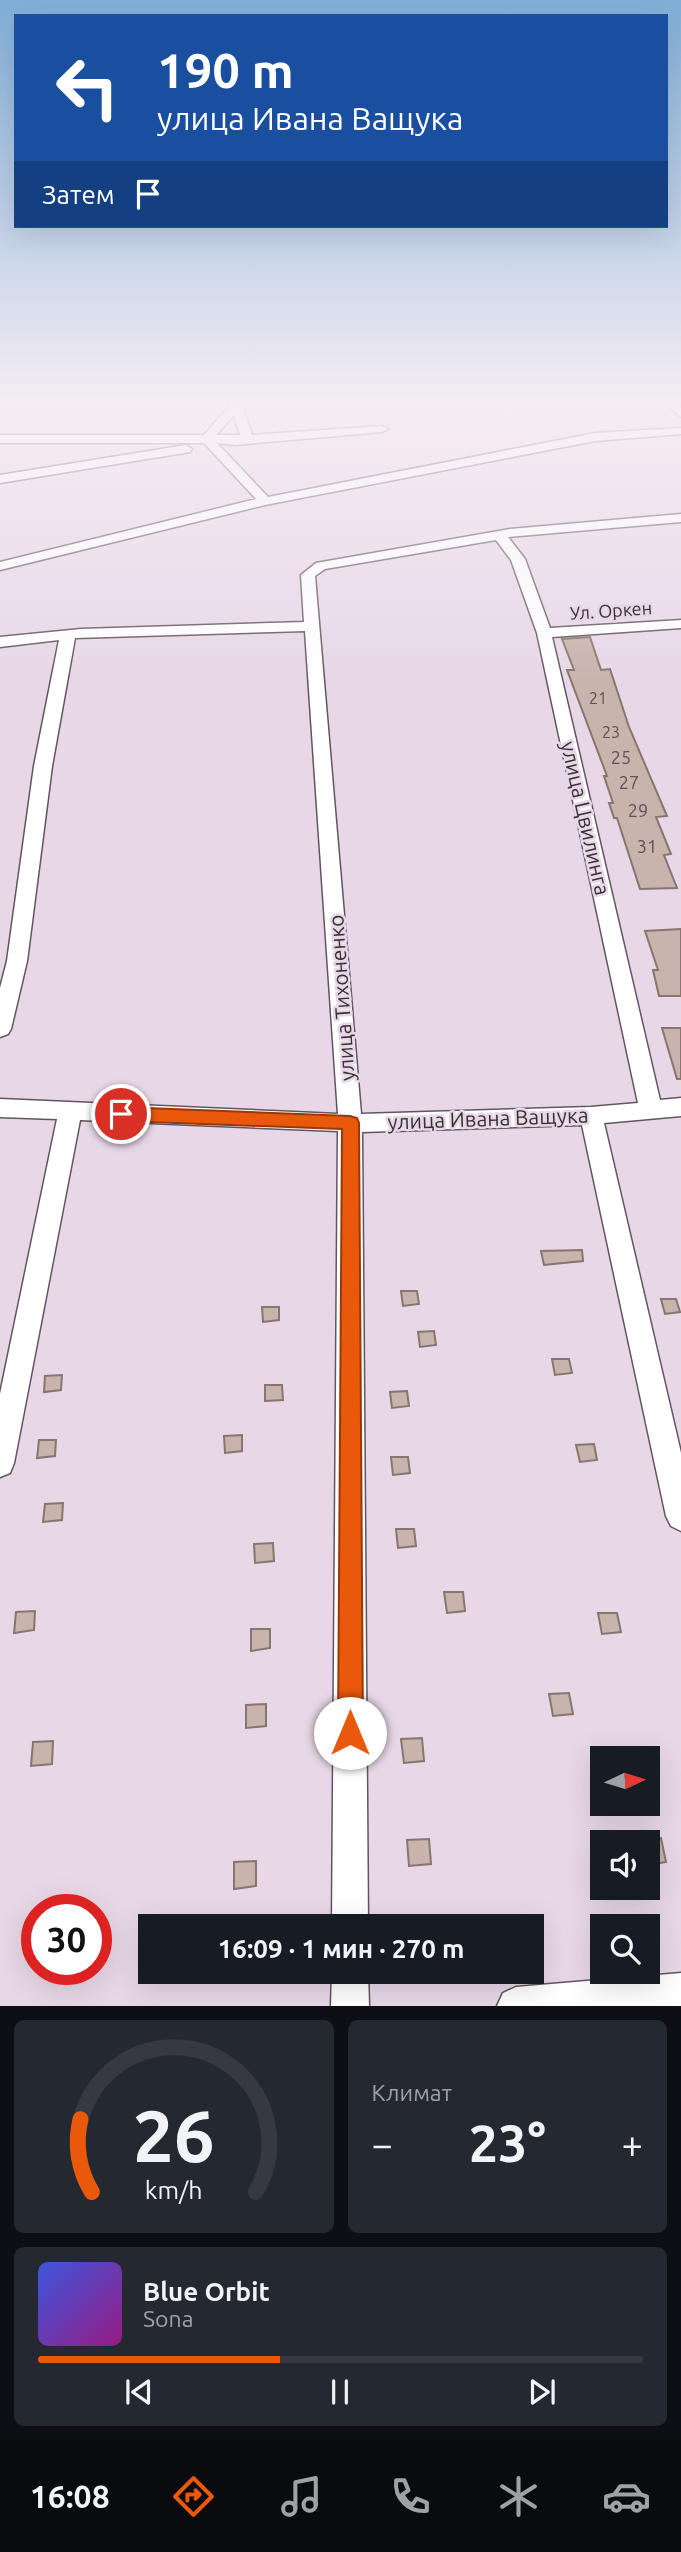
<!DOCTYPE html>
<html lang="ru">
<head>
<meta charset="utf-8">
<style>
  body { margin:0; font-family:Ubuntu,sans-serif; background:#242831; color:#f1f3f6; height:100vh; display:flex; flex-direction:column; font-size:26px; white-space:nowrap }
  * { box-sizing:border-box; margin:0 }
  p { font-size:23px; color:#9ea1a6 }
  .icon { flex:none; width:38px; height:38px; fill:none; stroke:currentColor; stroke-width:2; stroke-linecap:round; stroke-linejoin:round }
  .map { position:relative; height:2006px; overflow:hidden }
  .details { display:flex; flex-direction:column; gap:14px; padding:14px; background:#0d0f14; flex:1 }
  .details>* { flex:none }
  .guide { position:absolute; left:14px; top:14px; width:654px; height:214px; border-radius:0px; box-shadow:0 7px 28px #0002; background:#1a4fa0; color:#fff; overflow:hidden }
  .needle { width:46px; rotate:86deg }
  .tools { position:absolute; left:590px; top:1746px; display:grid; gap:14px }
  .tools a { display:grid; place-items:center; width:70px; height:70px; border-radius:0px; background:#171b24; box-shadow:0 7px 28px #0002; font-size:35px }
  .speed { position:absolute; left:21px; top:1894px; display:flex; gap:14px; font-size:35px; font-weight:700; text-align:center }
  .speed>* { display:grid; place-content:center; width:91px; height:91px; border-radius:50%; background:#171b24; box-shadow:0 7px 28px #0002; line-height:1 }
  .speed .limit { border:10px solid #d22; background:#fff; color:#111 }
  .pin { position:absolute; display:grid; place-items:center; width:60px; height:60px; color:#fff; margin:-30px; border:4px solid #fff; border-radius:50%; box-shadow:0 2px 7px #0007 }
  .me { position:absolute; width:77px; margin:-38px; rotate:0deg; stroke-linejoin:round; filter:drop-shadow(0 0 5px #0008) }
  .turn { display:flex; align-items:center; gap:24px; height:147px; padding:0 28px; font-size:32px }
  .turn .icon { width:91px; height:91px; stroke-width:2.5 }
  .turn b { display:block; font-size:49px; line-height:60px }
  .then { display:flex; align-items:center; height:66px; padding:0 28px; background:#0003; gap:14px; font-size:26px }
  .big { font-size:52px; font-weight:600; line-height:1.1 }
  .details .widget { flex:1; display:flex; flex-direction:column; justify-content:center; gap:10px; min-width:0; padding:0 24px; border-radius:10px; background:#242831 }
  .details .dial { align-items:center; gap:0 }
  .dial svg { height:182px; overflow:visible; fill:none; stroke:#363941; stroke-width:7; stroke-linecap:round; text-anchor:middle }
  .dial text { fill:#f1f3f6; stroke:none }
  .song { display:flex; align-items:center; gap:21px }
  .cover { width:84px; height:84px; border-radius:10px; background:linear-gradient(135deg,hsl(230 70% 55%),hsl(310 70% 35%)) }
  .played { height:7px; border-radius:4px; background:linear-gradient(90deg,#ea580c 40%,#363941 40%) }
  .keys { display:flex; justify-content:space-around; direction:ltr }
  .heat { display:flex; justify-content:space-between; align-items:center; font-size:38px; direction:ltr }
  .details .tiles { flex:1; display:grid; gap:14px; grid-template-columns:1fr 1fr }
  .widget:last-child { grid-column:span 2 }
  .trip { position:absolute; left:138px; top:1914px; width:406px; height:70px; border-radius:0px; background:#171b24; box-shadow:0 7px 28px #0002; font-weight:600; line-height:70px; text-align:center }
  .tabs { display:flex; height:112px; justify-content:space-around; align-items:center; background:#090b0e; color:#9ea1a6 }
  .tabs .icon { width:49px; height:49px }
  .tabs .current { color:#ea580c }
  .tabs b { font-size:32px; color:#f1f3f6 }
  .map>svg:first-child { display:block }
  .building { fill:#c8b3ad; stroke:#887570; stroke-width:2 }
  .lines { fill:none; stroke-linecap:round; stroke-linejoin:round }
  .street-casing { stroke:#625561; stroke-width:3 }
  .street { fill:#fff; fill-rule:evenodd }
  .route { fill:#ea580c; stroke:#983908; stroke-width:2 }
  .labels { text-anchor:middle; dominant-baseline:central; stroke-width:5; stroke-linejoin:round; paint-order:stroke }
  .far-number-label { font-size:16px; fill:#5b5254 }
  .far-street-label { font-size:18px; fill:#373136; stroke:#e8d8e7 }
  .number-label { font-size:18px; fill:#5b5254 }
  .street-label { font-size:21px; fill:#373136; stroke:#e8d8e7 }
</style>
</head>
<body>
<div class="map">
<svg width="681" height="2006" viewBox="0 0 681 2006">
  <rect width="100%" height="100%" fill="#e8d8e7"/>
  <path class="building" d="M590,637L601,670L610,669L629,727L667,816L656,817L671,854L664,855L677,888L640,889L617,818H614L609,803H613L604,776H607L567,670H574L562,639Z
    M681,929V996H659L653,970H658L645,931Z
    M662,1028H681V1079H677Z
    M582,1250L583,1261L544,1265L541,1251Z
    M401,1291H417L419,1304L403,1306Z
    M661,1299H676L680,1312L665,1314Z
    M262,1307H279V1320L263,1322Z
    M434,1331L436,1345L420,1347L418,1332Z
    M552,1359H569L572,1373L555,1375Z
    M62,1375L61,1390L44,1392L45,1376Z
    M265,1385H282L283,1400L265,1401Z
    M407,1391L409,1406L392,1408L390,1392Z
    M242,1435V1451L225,1453L224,1436Z
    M39,1440H56L55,1456L37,1458Z
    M594,1444L597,1460L580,1462L576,1445Z
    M391,1457H408L410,1473L393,1475Z
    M63,1503L62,1520L43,1522L45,1504Z
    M396,1529H414L416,1546L398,1548Z
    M273,1543L274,1561L255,1563L254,1544Z
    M444,1592H463L465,1611L447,1613Z
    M35,1611L34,1630L14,1633L16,1612Z
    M598,1613H617L621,1632L602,1634Z
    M251,1629H270V1648L251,1651Z
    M569,1693L573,1714L553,1716L549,1694Z
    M266,1704V1726L246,1728V1705Z
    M422,1738L424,1761L404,1763L401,1739Z
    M53,1741L52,1764L31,1766L33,1742Z
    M648,1838H661L666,1862L648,1865Z
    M429,1839L431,1864L409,1866L407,1840Z
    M256,1861V1886L234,1889V1862Z"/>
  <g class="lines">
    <g class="street-casing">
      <path id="street" d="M229,399H240L252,435L382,426L388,429L382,432L235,445L217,443L268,497L595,433L681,428V434L595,441L265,505L0,570V562L256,499L204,443H0V435H204L230,405ZM234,415L240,435H216Z
        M660,399H672L681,408V417Z
        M186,445L192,449L190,452L0,483V475Z
        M681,514V522L508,537L525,559L550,628L681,620V628L552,637L660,1100L681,1098V1116L604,1123L681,1453V1531L671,1526L666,1516L582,1125L362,1132L368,1927H332L338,1131L80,1120L14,1463L10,1473L0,1477V1394L57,1119L0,1117V1099L338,1114L305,631L75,638L52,766L27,961L11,1029L8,1034L0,1037V988L7,961L34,766L59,640L0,647V637L81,629L304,622L301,575L316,563L510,529ZM496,540L511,560L537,633L638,1103L591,1107L361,1114L315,576L325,569Z
        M332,1972H368L369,2006H331Z
        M681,1973V2006H497L503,1993L516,1987Z"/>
    </g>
    <use href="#street" class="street"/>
  </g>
  <linearGradient id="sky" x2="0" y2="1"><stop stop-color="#81afd8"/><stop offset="0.59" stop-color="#f5edf4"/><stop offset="1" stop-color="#f5edf4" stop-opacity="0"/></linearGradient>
  <rect width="681" height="680" fill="url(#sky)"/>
  <path class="route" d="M121,1107L350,1116L357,1118L359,1123L363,1733L359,1742L350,1745L342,1742L338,1733L342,1129L121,1121L115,1119L113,1114L115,1109Z"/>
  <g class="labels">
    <g class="far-number-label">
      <text x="598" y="698">21</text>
      <text x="611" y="732">23</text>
    </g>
    <g class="far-street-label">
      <text transform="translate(611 610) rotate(-4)">Ул. Оркен</text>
    </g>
    <g class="number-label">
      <text x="621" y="757">25</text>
      <text x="629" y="782">27</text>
      <text x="638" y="810">29</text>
      <text x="647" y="846">31</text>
    </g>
    <g class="street-label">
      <text transform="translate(586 818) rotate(77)">улица Цвилинга</text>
      <text transform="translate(341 998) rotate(-94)">улица Тихоненко</text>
      <text transform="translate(488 1118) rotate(-2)">улица Ивана Ващука</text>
    </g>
  </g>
</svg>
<div class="tools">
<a><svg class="needle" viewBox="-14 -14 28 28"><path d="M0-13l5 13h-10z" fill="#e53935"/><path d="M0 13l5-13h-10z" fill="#9ea1a6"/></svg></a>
<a><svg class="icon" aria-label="sound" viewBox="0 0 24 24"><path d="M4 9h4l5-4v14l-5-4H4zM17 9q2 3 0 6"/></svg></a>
<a><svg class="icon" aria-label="search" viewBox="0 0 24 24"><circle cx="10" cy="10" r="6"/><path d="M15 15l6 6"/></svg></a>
</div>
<div class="speed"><div class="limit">30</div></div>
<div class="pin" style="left:121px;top:1114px;background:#d93025"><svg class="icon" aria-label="arrive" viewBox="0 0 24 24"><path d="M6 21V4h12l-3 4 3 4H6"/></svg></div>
<svg class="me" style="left:350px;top:1733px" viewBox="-20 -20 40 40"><circle r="19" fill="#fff"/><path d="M0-13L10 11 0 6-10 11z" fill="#ea580c"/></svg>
<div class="trip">16:09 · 1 мин · 270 m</div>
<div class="guide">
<div class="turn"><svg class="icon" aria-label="left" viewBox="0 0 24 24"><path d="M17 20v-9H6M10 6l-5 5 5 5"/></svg><div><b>190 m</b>улица Ивана Ващука</div></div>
<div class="then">Затем<svg class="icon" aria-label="arrive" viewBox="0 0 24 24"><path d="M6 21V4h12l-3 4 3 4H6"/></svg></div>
</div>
</div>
<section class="details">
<div class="tiles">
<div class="widget dial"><svg viewBox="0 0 100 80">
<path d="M14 69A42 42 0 1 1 86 69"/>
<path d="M14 69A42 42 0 0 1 9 37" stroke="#ea580c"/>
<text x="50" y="56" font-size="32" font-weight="700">26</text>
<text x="50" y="72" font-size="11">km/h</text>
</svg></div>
<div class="widget"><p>Климат</p>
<div class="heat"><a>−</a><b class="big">23°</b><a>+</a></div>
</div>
<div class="widget">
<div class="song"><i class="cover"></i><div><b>Blue Orbit</b><p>Sona</p></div></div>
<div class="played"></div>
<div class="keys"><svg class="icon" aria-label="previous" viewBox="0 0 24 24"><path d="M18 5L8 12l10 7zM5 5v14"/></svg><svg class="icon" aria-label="pause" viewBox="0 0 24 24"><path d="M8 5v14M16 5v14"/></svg><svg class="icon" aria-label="next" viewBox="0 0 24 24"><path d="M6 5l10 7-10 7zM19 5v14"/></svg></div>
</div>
</div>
</section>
<nav class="tabs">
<b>16:08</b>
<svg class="icon current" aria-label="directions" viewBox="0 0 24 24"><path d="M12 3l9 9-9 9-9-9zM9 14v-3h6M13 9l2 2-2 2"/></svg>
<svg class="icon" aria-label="music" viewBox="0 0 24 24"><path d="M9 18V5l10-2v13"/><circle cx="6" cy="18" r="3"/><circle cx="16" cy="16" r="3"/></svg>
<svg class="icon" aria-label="phone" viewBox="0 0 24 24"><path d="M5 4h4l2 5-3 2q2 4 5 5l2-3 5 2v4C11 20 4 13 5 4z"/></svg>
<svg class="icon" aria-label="climate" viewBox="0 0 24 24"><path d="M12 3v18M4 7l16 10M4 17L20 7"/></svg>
<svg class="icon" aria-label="car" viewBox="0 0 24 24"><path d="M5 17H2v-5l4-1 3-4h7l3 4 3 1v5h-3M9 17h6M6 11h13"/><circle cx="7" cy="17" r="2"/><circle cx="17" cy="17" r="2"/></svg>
</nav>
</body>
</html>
